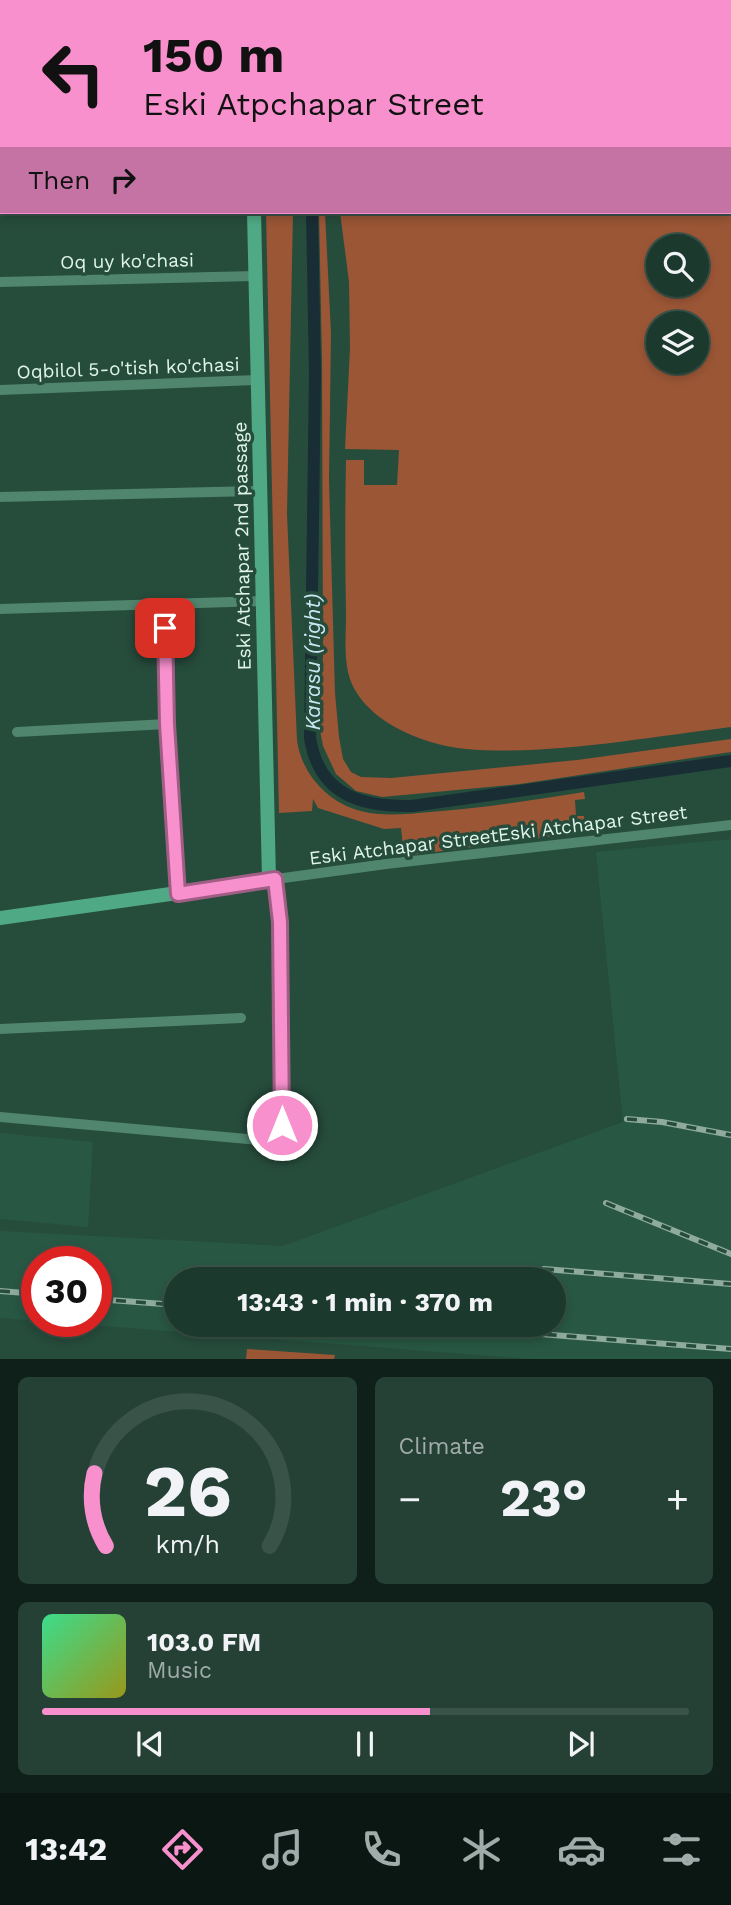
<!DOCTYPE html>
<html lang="en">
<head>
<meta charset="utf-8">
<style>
  body { margin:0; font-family:"Work Sans",sans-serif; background:#254035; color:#f1f3f6; height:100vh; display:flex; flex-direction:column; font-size:26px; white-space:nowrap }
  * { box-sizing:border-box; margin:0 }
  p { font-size:23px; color:#a0acaa }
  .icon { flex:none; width:38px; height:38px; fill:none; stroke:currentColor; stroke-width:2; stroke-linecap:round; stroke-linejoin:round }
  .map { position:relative; height:1359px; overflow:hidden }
  .side { display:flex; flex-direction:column; gap:18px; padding:18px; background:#0f1f19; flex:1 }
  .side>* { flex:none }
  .banner { position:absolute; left:0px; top:0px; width:732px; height:214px; box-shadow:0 4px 10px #0003,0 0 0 2px #3a5349; background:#f790cd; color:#111; overflow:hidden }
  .tools { position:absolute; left:646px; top:234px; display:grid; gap:14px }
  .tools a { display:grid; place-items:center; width:63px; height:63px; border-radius:50%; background:#1c392d; box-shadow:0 4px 10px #0003,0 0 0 2px #3a5349; font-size:35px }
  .speed { position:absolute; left:21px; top:1246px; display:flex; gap:14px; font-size:35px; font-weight:700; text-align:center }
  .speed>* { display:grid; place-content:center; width:91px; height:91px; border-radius:50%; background:#1c392d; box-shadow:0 4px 10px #0003,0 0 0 2px #3a5349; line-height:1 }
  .speed .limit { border:10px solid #d22; background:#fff; color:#111 }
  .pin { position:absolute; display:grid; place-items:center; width:60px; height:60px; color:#fff; margin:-30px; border-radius:14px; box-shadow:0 4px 10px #0006 }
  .me { position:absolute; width:77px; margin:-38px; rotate:0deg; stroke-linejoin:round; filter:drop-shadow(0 0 5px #0008) }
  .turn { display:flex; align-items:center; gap:24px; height:147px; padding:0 28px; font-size:32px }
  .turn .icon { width:91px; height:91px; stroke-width:2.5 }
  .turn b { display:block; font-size:49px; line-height:60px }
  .then { display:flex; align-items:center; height:66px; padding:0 28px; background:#0003; gap:14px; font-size:26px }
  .big { font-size:52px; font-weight:700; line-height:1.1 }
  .side .widget { flex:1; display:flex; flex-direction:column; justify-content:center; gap:10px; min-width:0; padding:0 24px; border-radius:10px; background:#254035 }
  .side .dial { align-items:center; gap:0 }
  .dial svg { height:182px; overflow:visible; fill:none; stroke:#3a5349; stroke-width:7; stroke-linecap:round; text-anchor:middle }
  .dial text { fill:#f1f3f6; stroke:none }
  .song { display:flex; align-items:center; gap:21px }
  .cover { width:84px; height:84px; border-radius:10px; background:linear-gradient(135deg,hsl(150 70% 55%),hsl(60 70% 35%)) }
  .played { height:7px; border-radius:4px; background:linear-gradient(90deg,#f790cd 60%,#3a5349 60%) }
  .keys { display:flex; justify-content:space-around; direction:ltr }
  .heat { display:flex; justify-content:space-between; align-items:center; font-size:38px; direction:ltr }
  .side .tiles { flex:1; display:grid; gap:18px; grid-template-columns:1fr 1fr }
  .widget:last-child { grid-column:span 2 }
  .trip { position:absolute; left:164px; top:1267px; width:402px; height:70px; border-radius:35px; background:#1c392d; box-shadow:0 4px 10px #0003,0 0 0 2px #3a5349; font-weight:700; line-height:70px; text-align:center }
  .menu { display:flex; height:112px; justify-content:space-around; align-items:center; background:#0b1712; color:#a0acaa }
  .menu .icon { width:49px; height:49px }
  .menu .current { color:#f790cd }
  .menu b { font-size:32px; color:#f1f3f6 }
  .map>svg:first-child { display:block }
  .built { fill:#285743; fill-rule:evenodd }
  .green { fill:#9b5636; fill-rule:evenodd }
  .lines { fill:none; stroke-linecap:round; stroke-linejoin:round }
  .canal { stroke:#192d35; stroke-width:12 }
  .street { stroke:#50856e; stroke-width:10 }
  .secondary { stroke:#50a985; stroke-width:14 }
  .rail-casing { stroke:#8fab9f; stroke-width:6 }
  .rail { stroke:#264c3c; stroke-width:3.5; stroke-dasharray:10; stroke-linecap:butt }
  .route-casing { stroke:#a15e85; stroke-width:18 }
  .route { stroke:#f790cd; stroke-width:12 }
  .labels { text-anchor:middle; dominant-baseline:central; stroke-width:7; stroke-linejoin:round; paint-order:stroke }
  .street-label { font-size:19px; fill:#dff4ea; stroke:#264c3c }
  .water-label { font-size:21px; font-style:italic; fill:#cbe9f5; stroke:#264c3c }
</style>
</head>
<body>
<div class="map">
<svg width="731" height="1359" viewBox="0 0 731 1359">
  <rect width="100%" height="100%" fill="#264c3c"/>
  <path class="built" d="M731,839V1359H529L39,1321H96V1262H37V1321L0,1318V1231L283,1246L623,1122L596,852ZM177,1279H555V1325H177Z
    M0,1133L93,1142L88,1227L0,1219Z"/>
  <path class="green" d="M731,13V727C648,737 549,756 466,749C423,745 359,720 348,672C344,654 346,633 346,614C345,563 345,511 346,460H364V485H397L399,450L345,449L350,348L349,282L340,212H730ZM658,247H696V285H658ZM658,324H696V362H658Z
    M266,212H293L287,514L297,740C301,773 328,803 361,811C383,817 408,814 430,812C482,808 533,800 584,792L585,799L575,800L576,816H584L586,832L404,856L401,828L384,829L318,808L313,799L312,811L279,813Z
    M319,212H325L331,333L329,480L335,693L339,737L343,759L351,772L361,777L391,778L577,760L731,739V752L520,784L382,797L356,791L336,774L323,746L319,725L323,656L322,360Z
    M247,1349L335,1355L334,1359H246Z"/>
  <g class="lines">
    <path class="canal" d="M337,2L340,0
      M312,212L315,374L310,738C319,795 361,807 412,806L731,761"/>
    <path class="street" d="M0,133H2
      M0,282L255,276
      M0,390L257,380
      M0,497L259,491
      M164,604L167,724L178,894
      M0,609L263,601
      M17,732L167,724
      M269,880L386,864L731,825
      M0,1029L241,1018
      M0,1117L282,1142L280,922L275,879"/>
    <path class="secondary" d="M251,0V2
      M0,918L269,880L254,212"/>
    <g class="rail-casing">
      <path id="rail" d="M627,1119L662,1122L731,1135
        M606,1203L731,1254
        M544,1269L731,1284
        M0,1291L37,1294
        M96,1299L177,1305
        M427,1325L731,1349"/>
    </g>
    <use href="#rail" class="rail"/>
  </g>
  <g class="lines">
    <g class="route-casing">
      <path id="route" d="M165,628L167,724L178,894L275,879L280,922L282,1125"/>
    </g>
    <use href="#route" class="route"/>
  </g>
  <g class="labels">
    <g class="street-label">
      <text transform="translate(127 261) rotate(-1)">Oq uy ko'chasi</text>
      <text transform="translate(128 368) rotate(-2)">Oqbilol 5-o'tish ko'chasi</text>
      <text transform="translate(242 546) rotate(-91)">Eski Atchapar 2nd passage</text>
      <text transform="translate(498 835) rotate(-7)">Eski Atchapar StreetEski Atchapar Street</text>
    </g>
    <g class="water-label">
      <text transform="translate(312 662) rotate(-90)">Karasu (right)</text>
    </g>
  </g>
</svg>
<div class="tools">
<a><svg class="icon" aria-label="search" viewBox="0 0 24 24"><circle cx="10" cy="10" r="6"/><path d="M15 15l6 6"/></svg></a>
<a><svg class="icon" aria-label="layers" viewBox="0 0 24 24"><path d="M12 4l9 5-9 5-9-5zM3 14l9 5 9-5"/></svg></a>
</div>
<div class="speed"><div class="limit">30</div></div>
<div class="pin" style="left:165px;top:628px;background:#d93025"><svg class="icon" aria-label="arrive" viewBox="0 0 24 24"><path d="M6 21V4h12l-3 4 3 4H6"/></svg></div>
<svg class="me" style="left:282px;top:1125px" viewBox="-20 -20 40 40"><circle r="17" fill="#f790cd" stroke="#fff" stroke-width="3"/><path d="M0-11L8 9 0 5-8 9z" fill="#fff"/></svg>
<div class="trip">13:43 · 1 min · 370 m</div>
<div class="banner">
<div class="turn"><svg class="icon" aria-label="left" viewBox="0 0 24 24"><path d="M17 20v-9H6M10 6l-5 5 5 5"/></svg><div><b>150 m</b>Eski Atpchapar Street</div></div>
<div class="then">Then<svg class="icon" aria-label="right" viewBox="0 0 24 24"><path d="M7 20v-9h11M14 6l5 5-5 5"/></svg></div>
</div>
</div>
<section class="side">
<div class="tiles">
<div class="widget dial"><svg viewBox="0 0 100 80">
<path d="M14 69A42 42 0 1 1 86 69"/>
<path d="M14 69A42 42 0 0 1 9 37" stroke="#f790cd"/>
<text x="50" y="56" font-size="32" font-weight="700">26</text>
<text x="50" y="72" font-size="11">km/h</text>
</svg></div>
<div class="widget"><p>Climate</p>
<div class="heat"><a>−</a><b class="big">23°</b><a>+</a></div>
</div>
<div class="widget">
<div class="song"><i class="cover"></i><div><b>103.0 FM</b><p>Music</p></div></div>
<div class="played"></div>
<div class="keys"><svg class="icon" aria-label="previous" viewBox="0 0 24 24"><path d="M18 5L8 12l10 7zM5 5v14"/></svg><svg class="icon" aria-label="pause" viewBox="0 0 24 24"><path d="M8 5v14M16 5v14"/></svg><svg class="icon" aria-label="next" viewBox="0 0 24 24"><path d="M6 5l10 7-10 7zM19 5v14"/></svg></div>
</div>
</div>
</section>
<nav class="menu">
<b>13:42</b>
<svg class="icon current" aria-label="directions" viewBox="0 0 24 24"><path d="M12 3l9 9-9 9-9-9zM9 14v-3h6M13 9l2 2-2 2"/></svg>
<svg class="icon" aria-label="music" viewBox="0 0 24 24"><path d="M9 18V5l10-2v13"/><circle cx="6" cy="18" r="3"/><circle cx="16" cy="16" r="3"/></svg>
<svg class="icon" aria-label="phone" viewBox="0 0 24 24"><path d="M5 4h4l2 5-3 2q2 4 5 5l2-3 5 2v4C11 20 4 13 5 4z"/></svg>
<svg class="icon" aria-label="climate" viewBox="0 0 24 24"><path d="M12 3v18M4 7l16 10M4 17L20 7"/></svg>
<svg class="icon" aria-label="car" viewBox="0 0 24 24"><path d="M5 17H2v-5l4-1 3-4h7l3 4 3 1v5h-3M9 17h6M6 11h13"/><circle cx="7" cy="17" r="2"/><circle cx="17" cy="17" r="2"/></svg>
<svg class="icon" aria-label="filters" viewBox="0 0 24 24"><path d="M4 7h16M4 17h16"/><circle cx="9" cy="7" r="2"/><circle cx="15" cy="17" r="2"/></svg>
</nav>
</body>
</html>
